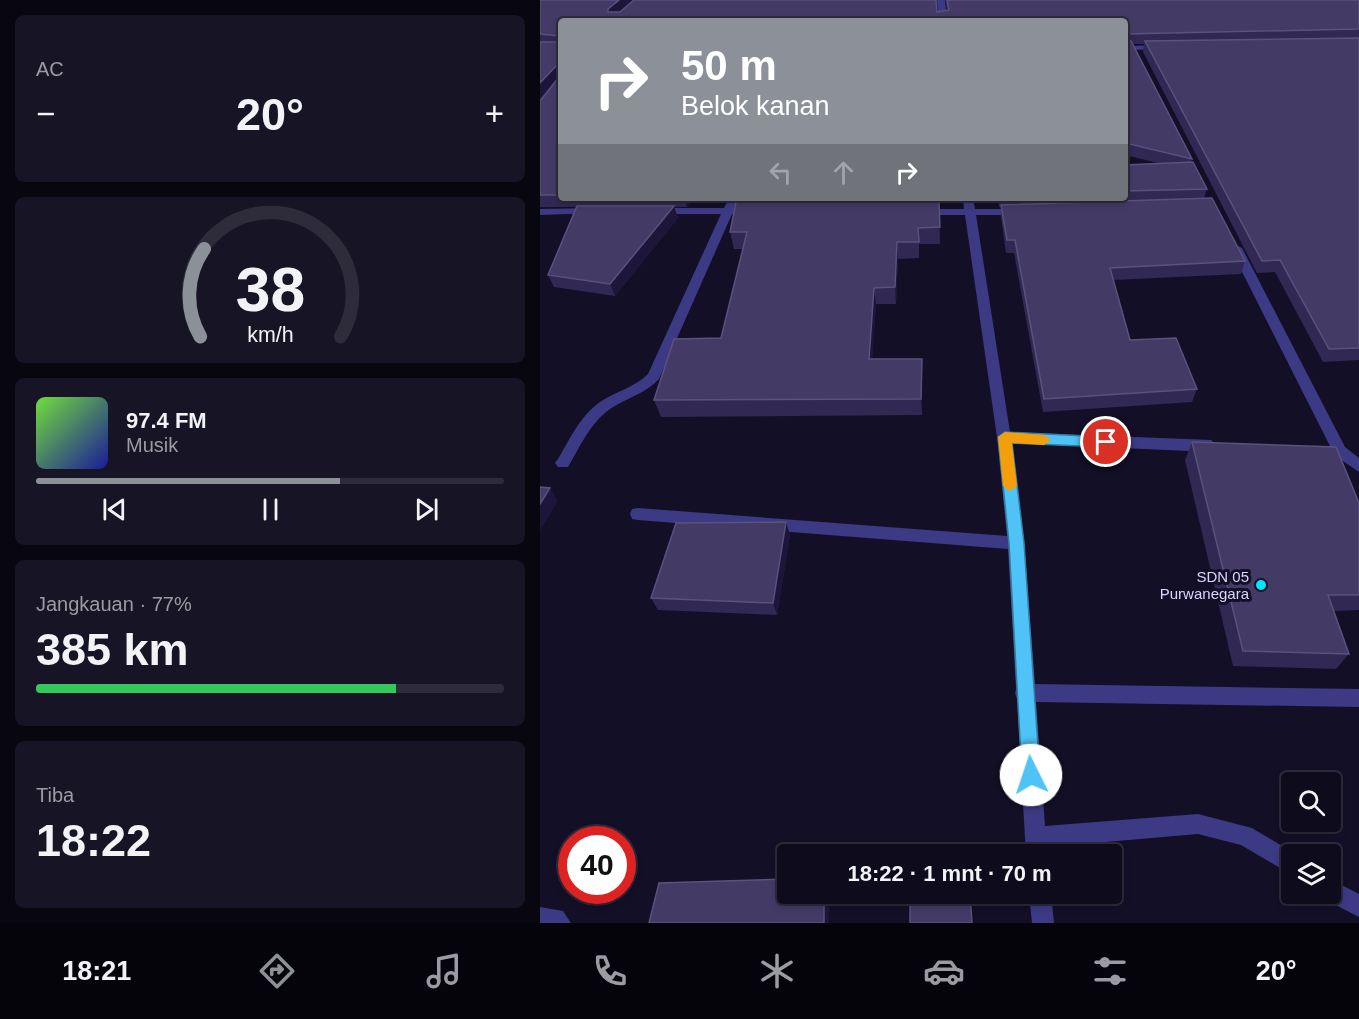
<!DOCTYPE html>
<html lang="id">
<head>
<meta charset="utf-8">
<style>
  body { margin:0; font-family:Helvetica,sans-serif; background:#171425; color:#f1f3f6; height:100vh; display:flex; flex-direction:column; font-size:22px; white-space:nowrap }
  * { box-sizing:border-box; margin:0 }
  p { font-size:20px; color:#9b9ba3 }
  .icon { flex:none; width:33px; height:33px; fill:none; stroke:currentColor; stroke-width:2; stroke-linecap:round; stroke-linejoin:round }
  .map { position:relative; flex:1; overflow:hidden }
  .side { display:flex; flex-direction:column; gap:15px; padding:15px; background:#08060f; width:540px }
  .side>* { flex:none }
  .guide { position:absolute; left:18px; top:18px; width:570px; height:183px; border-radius:6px; box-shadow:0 3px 9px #0003,0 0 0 2px #2e2b3b; background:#8c9099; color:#fff; overflow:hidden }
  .tools { position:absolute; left:741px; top:772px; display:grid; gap:12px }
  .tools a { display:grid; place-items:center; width:60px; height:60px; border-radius:6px; background:#0e0b1c; box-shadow:0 3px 9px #0003,0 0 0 2px #2e2b3b; font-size:30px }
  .speed { position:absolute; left:18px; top:826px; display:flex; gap:12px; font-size:30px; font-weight:700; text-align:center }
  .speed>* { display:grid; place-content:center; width:78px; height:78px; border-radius:50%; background:#0e0b1c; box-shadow:0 3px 9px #0003,0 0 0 2px #2e2b3b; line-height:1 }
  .speed .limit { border:9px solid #d22; background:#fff; color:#111 }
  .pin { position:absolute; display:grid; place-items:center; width:51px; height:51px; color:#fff; margin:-26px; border:3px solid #fff; border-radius:50%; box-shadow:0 2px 6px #0007 }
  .me { position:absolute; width:66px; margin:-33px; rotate:356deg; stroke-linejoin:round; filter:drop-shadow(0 0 4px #0008) }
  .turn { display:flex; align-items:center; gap:21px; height:126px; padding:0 24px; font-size:27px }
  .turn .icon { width:78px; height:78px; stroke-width:2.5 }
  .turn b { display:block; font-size:42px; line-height:51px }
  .lanes { display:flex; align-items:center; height:57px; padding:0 24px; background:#0003; justify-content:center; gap:30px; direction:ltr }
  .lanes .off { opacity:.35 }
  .big { font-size:45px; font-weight:800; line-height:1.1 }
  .side .tile { flex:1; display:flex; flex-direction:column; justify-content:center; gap:9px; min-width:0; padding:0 21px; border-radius:9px; background:#171425 }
  .side .dial { align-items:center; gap:0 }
  .dial svg { height:156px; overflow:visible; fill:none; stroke:#2e2b3b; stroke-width:7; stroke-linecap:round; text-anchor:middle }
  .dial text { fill:#f1f3f6; stroke:none }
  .song { display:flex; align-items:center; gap:18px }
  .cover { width:72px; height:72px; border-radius:9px; background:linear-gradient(135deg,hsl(100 70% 55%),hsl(240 70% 35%)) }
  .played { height:6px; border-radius:3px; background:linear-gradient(90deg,#8c9099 65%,#2e2b3b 65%) }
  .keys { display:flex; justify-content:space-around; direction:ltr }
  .heat { display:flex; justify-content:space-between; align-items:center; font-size:33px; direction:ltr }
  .charge { height:9px; border-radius:4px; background:linear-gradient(90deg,#34c759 77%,#2e2b3b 0) }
  .trip { position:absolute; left:237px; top:844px; width:345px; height:60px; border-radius:6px; background:#0e0b1c; box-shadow:0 3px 9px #0003,0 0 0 2px #2e2b3b; font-weight:800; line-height:60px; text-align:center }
  .dock { display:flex; height:96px; justify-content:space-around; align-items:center; background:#06040b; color:#9b9ba3 }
  .dock .icon { width:42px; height:42px }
  .dock .current { color:#8c9099 }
  .dock b { font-size:27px; color:#f1f3f6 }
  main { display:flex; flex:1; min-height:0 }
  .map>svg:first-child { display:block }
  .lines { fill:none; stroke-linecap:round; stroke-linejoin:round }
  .minor { fill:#3d3a85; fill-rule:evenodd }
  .wall { fill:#312854 }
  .shaded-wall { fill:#1d163a }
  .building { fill:#433a66; stroke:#5a527e; stroke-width:1.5 }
  .route { fill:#4fc3f7; stroke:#337fa1; stroke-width:1.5 }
  .slow { fill:#f59e0b }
  .poi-dot { fill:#00e5ff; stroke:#130f26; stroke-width:2 }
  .labels { text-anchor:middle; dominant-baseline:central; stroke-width:6; stroke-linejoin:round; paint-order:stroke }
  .poi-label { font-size:15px; fill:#d9d4ff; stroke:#130f26; text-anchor:end }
</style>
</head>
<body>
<main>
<section class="side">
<div class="tile"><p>AC</p>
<div class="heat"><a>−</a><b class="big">20°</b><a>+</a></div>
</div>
<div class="tile dial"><svg viewBox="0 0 100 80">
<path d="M14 69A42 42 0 1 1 86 69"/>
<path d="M14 69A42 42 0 0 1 16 24" stroke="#8c9099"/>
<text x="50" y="56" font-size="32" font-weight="700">38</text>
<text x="50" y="72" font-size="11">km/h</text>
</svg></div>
<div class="tile">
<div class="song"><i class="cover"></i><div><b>97.4 FM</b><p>Musik</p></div></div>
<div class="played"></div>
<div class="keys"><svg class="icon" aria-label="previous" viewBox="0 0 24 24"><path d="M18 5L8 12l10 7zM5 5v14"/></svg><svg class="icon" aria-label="pause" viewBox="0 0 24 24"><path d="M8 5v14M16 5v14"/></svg><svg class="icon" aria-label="next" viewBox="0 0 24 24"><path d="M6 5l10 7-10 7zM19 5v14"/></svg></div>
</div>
<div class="tile"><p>Jangkauan · 77%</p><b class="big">385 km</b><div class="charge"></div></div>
<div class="tile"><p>Tiba</p><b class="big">18:22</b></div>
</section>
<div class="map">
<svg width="819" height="923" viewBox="0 0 819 923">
  <rect width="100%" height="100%" fill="#130f26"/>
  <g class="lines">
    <path class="minor" d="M397,0H405L407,21H399Z
      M627,45V49H624L585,50V46Z
      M189,198H199L195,208H213L218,211L213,214H192L119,379C105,394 86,398 70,409C50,423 40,447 28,467H18L15,463L18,459C30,439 40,416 60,402C76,391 94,388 108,374L181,214H117L112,211L117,208H184Z
      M423,198H433L435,209H480L485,212L480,215H436L470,432L671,440L678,446L671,452L472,443L484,543L495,684L819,689V707L496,702L505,826L658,814L712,828L757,855H752V875L701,845L658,834L507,847L508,855H486L477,699L475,693L476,689L468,549L98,520L92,519L90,514L92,509L98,508L467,536L457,437L425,215H381L376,212L381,209H424Z
      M54,208L59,211L58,213L0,215V209Z
      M696,245L702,248L805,447L819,458V472L797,457L786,455L784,451L790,446L690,248Z
      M790,879L819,894V917L782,898L781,894H790Z
      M489,894H511L514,923H492Z
      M0,907L23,911L31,923H0Z"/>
  </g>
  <path class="wall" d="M0,0H94L80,12H397L407,11L405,0H819V360L783,362L735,272L717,273L603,52L604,44H593L652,159L651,162L667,189L664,198L705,261L701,274L573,280L590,340L657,389L652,402L503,412L474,253H466L461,217V207H459L458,198H585V165L618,163L585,155V21H21V198H154L147,207H134L138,218L75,296L14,287L8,275L36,207H0V101L10,88L0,100Z
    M201,198H399L400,244H379V258L358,259L356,304H336L332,359L382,376V415L121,417L114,400L181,338L203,249H194L190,232L202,202Z
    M652,442L819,503V610L794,611L809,654L796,669L693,666L645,460Z
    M250,535L237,615L118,610L111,598Z"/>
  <path class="shaded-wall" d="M79,0H94L72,19L68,12V9Z
    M17,65L21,76L0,100V83Z
    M144,198H154L147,207Z
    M134,206L138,218L75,296L70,284Z
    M357,242L358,259L356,304L355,287Z
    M334,288L336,304L331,376L329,359Z
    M382,359V415L381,399Z
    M10,488L18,501L0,531V504Z
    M246,522L250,535L237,615L233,603Z
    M284,894H290L289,923H284Z"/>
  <path class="building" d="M0,0H79L68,9V12H80L94,0H396L397,12L409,10L407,0H819V29L585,34V41H591L652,159L585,143V21H435L434,18L396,21H21V195H0V101L19,77L17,65L0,83V42H17L19,36L0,34Z
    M819,38V348L789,349L740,260L722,261L605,41Z
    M653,162L667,189L585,191V165Z
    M672,198L705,261L570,268L590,340L636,338L657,389L504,399L475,240H467L461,205Z
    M196,202H399L400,227L378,228L379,242H357L355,287L334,288L329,359H382L381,399L114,400L134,339L181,338L207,232H190Z
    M37,206H134L70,284L8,275Z
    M652,442L796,447L819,503V595H788L809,654L703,651Z
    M0,487L10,488L0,504Z
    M246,522L233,603L111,598L136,523Z
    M248,879V894H284V923H109L119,883Z
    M370,894H430L432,923H370Z"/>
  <path class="route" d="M465,432L566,437L573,442L566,447L472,443L484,543L500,775L497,782L491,784L484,782L482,775L469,543L458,437Z"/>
  <path class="slow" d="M465,432L504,435L511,440L504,445L472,443L477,486L470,491L463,486L458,437Z"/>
  <circle class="poi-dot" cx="721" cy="585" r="6"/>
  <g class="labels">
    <g class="poi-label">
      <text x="709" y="576">SDN 05<tspan x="709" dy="17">Purwanegara</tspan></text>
    </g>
  </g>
</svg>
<div class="tools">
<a><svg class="icon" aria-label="search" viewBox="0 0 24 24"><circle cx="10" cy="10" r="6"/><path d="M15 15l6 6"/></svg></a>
<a><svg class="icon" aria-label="layers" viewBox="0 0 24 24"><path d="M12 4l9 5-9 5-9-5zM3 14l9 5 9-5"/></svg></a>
</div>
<div class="speed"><div class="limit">40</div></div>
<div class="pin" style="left:566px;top:442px;background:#d93025"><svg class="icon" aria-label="arrive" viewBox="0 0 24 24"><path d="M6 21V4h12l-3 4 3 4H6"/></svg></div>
<svg class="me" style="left:491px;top:775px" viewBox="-20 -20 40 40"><circle r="19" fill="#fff"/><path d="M0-13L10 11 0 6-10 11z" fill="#4fc3f7"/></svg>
<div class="trip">18:22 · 1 mnt · 70 m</div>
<div class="guide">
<div class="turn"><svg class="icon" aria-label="right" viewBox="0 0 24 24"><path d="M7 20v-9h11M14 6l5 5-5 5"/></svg><div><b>50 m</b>Belok kanan</div></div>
<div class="lanes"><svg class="icon off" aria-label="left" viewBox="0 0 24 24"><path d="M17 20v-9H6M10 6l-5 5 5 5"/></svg><svg class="icon off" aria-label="ahead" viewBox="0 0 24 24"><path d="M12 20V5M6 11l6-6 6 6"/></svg><svg class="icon" aria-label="right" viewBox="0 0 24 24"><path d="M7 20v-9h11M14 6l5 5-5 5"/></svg></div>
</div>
</div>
</main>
<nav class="dock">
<b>18:21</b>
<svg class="icon current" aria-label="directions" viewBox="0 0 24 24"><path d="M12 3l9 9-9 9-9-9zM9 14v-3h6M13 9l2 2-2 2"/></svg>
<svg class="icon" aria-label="music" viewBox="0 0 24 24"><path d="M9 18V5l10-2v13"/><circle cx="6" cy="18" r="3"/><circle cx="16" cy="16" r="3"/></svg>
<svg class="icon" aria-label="phone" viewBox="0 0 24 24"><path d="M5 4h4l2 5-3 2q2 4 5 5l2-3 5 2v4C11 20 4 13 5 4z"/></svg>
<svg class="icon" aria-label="climate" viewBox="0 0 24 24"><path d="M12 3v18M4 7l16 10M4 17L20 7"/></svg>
<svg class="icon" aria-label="car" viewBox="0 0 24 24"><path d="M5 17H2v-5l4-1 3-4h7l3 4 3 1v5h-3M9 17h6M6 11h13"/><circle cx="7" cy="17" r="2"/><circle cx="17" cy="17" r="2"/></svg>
<svg class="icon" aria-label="filters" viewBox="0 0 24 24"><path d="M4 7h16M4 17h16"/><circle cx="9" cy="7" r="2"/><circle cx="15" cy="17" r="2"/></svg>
<b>20°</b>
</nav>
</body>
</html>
